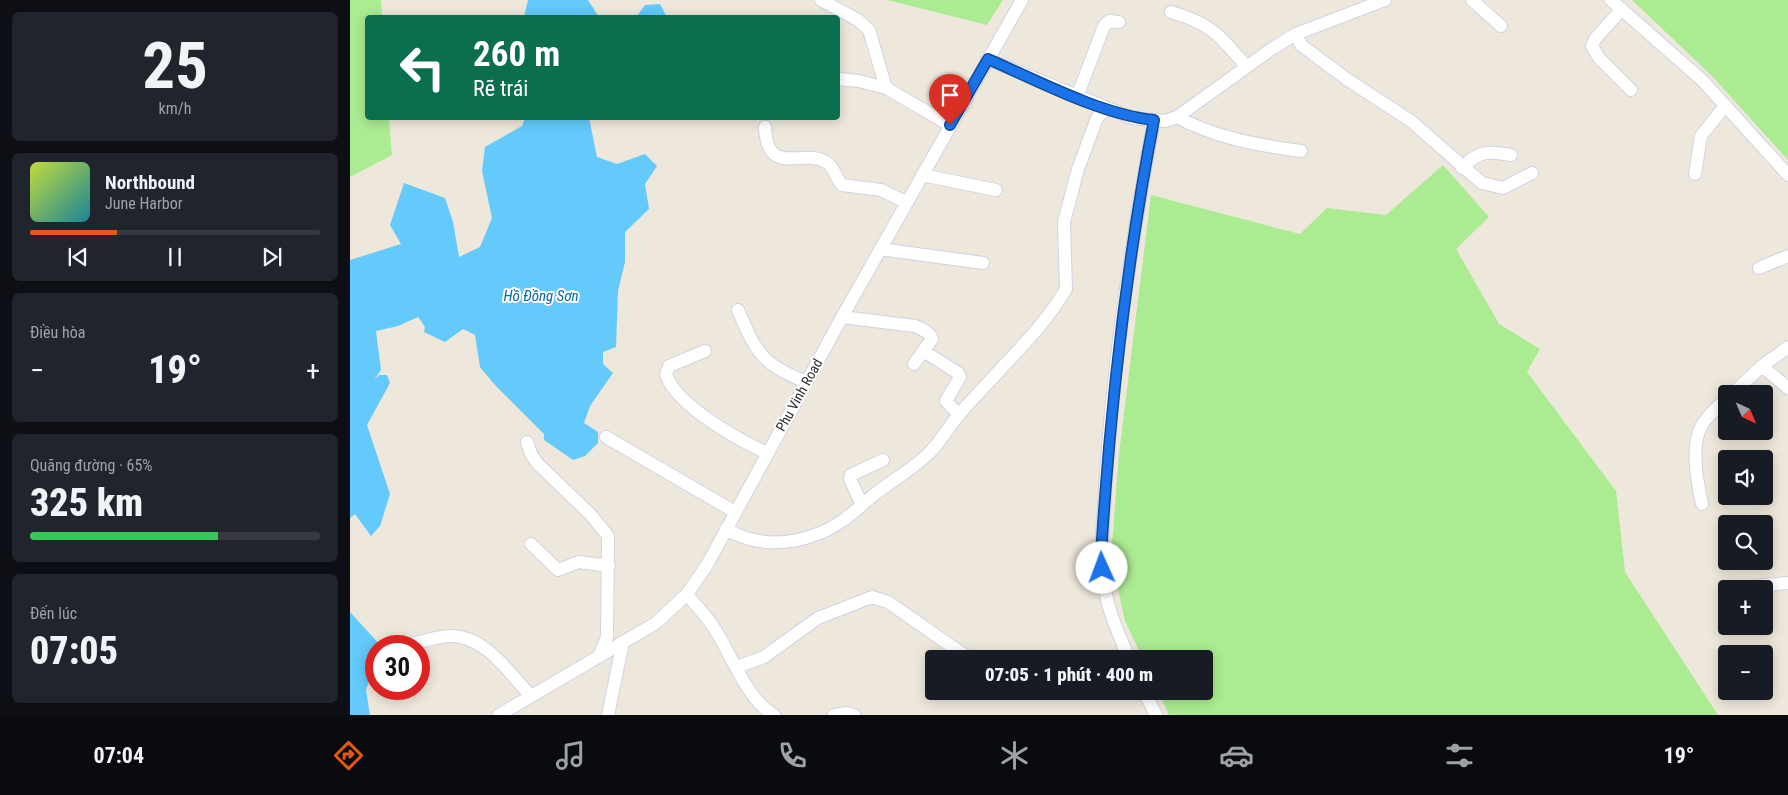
<!DOCTYPE html>
<html lang="vi">
<head>
<meta charset="utf-8">
<style>
  body { margin:0; font-family:"Roboto Condensed",sans-serif; background:#20242c; color:#f1f3f6; height:100vh; display:flex; flex-direction:column; font-size:19px; white-space:nowrap }
  * { box-sizing:border-box; margin:0 }
  p { font-size:16px; color:#9ea1a6 }
  .icon { flex:none; width:28px; height:28px; fill:none; stroke:currentColor; stroke-width:2; stroke-linecap:round; stroke-linejoin:round }
  .map { position:relative; flex:1; overflow:hidden }
  .details { display:flex; flex-direction:column; gap:12px; padding:12px; background:#0d0f14; width:350px }
  .details>* { flex:none }
  .guide { position:absolute; left:15px; top:15px; width:475px; height:105px; border-radius:5px; box-shadow:0 2px 12px #0003; background:#0b6e4f; color:#fff; overflow:hidden }
  .needle { width:32px; rotate:136deg }
  .fabs { position:absolute; left:1368px; top:385px; display:grid; gap:10px }
  .fabs a { display:grid; place-items:center; width:55px; height:55px; border-radius:5px; background:#171b24; box-shadow:0 2px 12px #0003; font-size:25px }
  .speed { position:absolute; left:15px; top:635px; display:flex; gap:10px; font-size:25px; font-weight:700; text-align:center }
  .speed>* { display:grid; place-content:center; width:65px; height:65px; border-radius:50%; background:#171b24; box-shadow:0 2px 12px #0003; line-height:1 }
  .speed .limit { border:8px solid #d22; background:#fff; color:#111 }
  .pin { position:absolute; display:grid; place-items:center; width:42px; height:42px; color:#fff; margin:-51px -21px; border-radius:50% 50% 50% 0; rotate:-45deg; box-shadow:0 0 5px #0007 }
  .pin .icon { rotate:45deg }
  .me { position:absolute; width:55px; margin:-28px; rotate:358deg; stroke-linejoin:round; filter:drop-shadow(0 0 4px #0008) }
  .turn { display:flex; align-items:center; gap:18px; height:105px; padding:0 25px; font-size:22px }
  .turn .icon { width:65px; height:65px; stroke-width:2.5 }
  .turn b { display:block; font-size:35px; line-height:42px }
  .big { font-size:38px; font-weight:800; line-height:1.1 }
  .details .tile { flex:1; display:flex; flex-direction:column; justify-content:center; gap:8px; min-width:0; padding:0 18px; border-radius:8px; background:#20242c }
  .details .dial { align-items:center; gap:0 }
  .dial b { font-size:65px; line-height:1 }
  .song { display:flex; align-items:center; gap:15px }
  .cover { width:60px; height:60px; border-radius:8px; background:linear-gradient(135deg,hsl(70 70% 55%),hsl(190 70% 35%)) }
  .played { height:5px; border-radius:2px; background:linear-gradient(90deg,#ea580c 30%,#363941 30%) }
  .keys { display:flex; justify-content:space-around; direction:ltr }
  .heat { display:flex; justify-content:space-between; align-items:center; font-size:28px; direction:ltr }
  .charge { height:8px; border-radius:4px; background:linear-gradient(90deg,#34c759 65%,#363941 0) }
  .trip { position:absolute; left:575px; top:650px; width:288px; height:50px; border-radius:5px; background:#171b24; box-shadow:0 2px 12px #0003; font-weight:800; line-height:50px; text-align:center }
  .tab-bar { display:flex; height:80px; justify-content:space-around; align-items:center; background:#090b0e; color:#9ea1a6 }
  .tab-bar .icon { width:35px; height:35px }
  .tab-bar .on { color:#ea580c }
  .tab-bar b { font-size:22px; color:#f1f3f6 }
  main { display:flex; flex:1; min-height:0 }
  .map>svg:first-child { display:block }
  .green { fill:#abeb92 }
  .water { fill:#63cafb }
  .lines { fill:none; stroke-linecap:round; stroke-linejoin:round }
  .minor-casing { stroke:#d0d3e5; stroke-width:14 }
  .minor { stroke:#fff; stroke-width:12 }
  .route-casing { stroke:#114b97; stroke-width:12 }
  .route { stroke:#1a73e8; stroke-width:9 }
  .labels { text-anchor:middle; dominant-baseline:central; stroke-width:4; stroke-linejoin:round; paint-order:stroke }
  .street-label { font-size:14px; fill:#2b2b2b; stroke:#fff }
  .water-label { font-size:15px; font-style:italic; fill:#0065aa; stroke:#fff }
</style>
</head>
<body>
<main>
<section class="details">
<div class="tile dial"><b>25</b><p>km/h</p></div>
<div class="tile">
<div class="song"><i class="cover"></i><div><b>Northbound</b><p>June Harbor</p></div></div>
<div class="played"></div>
<div class="keys"><svg class="icon" aria-label="previous" viewBox="0 0 24 24"><path d="M18 5L8 12l10 7zM5 5v14"/></svg><svg class="icon" aria-label="pause" viewBox="0 0 24 24"><path d="M8 5v14M16 5v14"/></svg><svg class="icon" aria-label="next" viewBox="0 0 24 24"><path d="M6 5l10 7-10 7zM19 5v14"/></svg></div>
</div>
<div class="tile"><p>Điều hòa</p>
<div class="heat"><a>−</a><b class="big">19°</b><a>+</a></div>
</div>
<div class="tile"><p>Quãng đường · 65%</p><b class="big">325 km</b><div class="charge"></div></div>
<div class="tile"><p>Đến lúc</p><b class="big">07:05</b></div>
</section>
<div class="map">
<svg width="1438" height="715" viewBox="0 0 1438 715">
  <rect width="100%" height="100%" fill="#eee7db"/>
  <path class="green" d="M0,0H31L32,17L18,18V118H39L42,155L0,177Z
    M537,0H653L637,25Z
    M1282,0H1438V160L1362,76Z
    M1093,165L1139,217L1106,249L1149,324L1190,349L1177,372L1266,491L1275,572L1368,715H819L808,691H854V659H793L775,621L761,558L769,454L801,195L950,234L977,208L1036,215Z"/>
  <path class="water" d="M178,0H238L249,17H174Z
    M310,4L317,17H286L295,5Z
    M175,118H239L247,157L267,164L295,154L307,166L295,184L299,209L275,232V262L268,291L266,347L253,352V364L263,373L240,406L234,423L248,432V443L235,456L223,460L194,440V434L145,385L130,367L125,335L113,329L95,342L74,332L75,327L68,317L48,326L26,331L31,370L24,380L29,375H37L40,383L17,425L40,494L30,526L21,536L5,514L0,518V260L51,244L40,225L54,183L95,198L103,222L109,257L130,247L142,218L132,171L135,147L172,126Z
    M0,612L31,646H26V663L16,690L20,715H0Z"/>
  <g class="lines">
    <g class="minor-casing">
      <path id="minor" d="M471,0L508,20L519,30L536,88
        M1122,0L1151,26
        M1261,0L1353,81L1438,175
        M1272,9L1245,39L1242,46L1249,58L1281,90
        M821,12C862,24 869,35 896,66
        M946,34L951,45L998,80L1061,121L1132,183L1153,188L1182,173
        M637,59L782,118L815,121L827,117L923,48L946,34L1035,0
        M488,79L509,81L536,88L600,125
        M727,97L754,26L759,21L769,22
        M827,117C866,138 907,145 951,151
        M415,127C417,178 452,148 476,162C485,167 485,178 492,185L531,190L556,202
        M1112,168C1129,150 1138,151 1161,155
        M1345,174L1351,136L1375,106
        M572,175L646,190
        M530,249L633,263
        M1409,268L1438,256
        M388,310C407,354 411,363 456,382
        M492,317L565,326C572,329 580,332 582,339L564,364
        M355,351L319,366L316,374C325,405 389,440 417,453
        M575,352L608,373L610,377L596,401L609,415
        M1412,366L1438,388
        M1382,394L1412,366L1438,347
        M256,437L385,512
        M177,442L181,454L187,463L241,515L258,536L257,637L250,654
        M1352,504C1347,482 1340,445 1352,425C1358,415 1368,407 1376,399
        M512,505L500,479L501,475L533,460
        M376,529C405,546 438,546 470,533C490,525 504,512 520,498C538,483 560,471 577,455C588,445 595,433 603,422C613,409 625,397 636,385C664,354 695,325 716,289L714,222L728,169L747,118L756,109
        M181,544L208,570L229,562L259,566
        M1404,586L1438,583
        M337,594C345,605 355,614 362,625C380,650 396,700 424,715
        M53,646C68,643 84,637 99,636C134,634 159,673 181,696
        M779,659C771,638 760,617 756,595C748,555 754,514 756,474C764,355 782,237 804,120
        M387,667L414,657L468,618L522,597L538,602L620,659
        M706,691L717,693L731,691
        M794,691L806,715
        M149,715L306,623L337,594L357,565L492,317L672,0
        M258,715L273,642
        M484,715L496,713L504,715"/>
    </g>
    <use href="#minor" class="minor"/>
  </g>
  <g class="lines">
    <g class="route-casing">
      <path id="route" d="M600,125L638,59C686,80 752,115 804,120C776,265 760,408 751,555L752,568"/>
    </g>
    <use href="#route" class="route"/>
  </g>
  <g class="labels">
    <g class="street-label">
      <text transform="translate(449 395) rotate(-61)">Phu Vinh Road</text>
    </g>
    <g class="water-label">
      <text x="191" y="296">Hồ Đồng Sơn</text>
    </g>
  </g>
</svg>
<div class="fabs">
<a><svg class="needle" viewBox="-14 -14 28 28"><path d="M0-13l5 13h-10z" fill="#e53935"/><path d="M0 13l5-13h-10z" fill="#9ea1a6"/></svg></a>
<a><svg class="icon" aria-label="sound" viewBox="0 0 24 24"><path d="M4 9h4l5-4v14l-5-4H4zM17 9q2 3 0 6"/></svg></a>
<a><svg class="icon" aria-label="search" viewBox="0 0 24 24"><circle cx="10" cy="10" r="6"/><path d="M15 15l6 6"/></svg></a>
<a>+</a>
<a>−</a>
</div>
<div class="speed"><div class="limit">30</div></div>
<div class="pin" style="left:600px;top:125px;background:#d93025"><svg class="icon" aria-label="arrive" viewBox="0 0 24 24"><path d="M6 21V4h12l-3 4 3 4H6"/></svg></div>
<svg class="me" style="left:752px;top:568px" viewBox="-20 -20 40 40"><circle r="19" fill="#fff"/><path d="M0-13L10 11 0 6-10 11z" fill="#1a73e8"/></svg>
<div class="trip">07:05 · 1 phút · 400 m</div>
<div class="guide">
<div class="turn"><svg class="icon" aria-label="left" viewBox="0 0 24 24"><path d="M17 20v-9H6M10 6l-5 5 5 5"/></svg><div><b>260 m</b>Rẽ trái</div></div>
</div>
</div>
</main>
<nav class="tab-bar">
<b>07:04</b>
<svg class="icon on" aria-label="directions" viewBox="0 0 24 24"><path d="M12 3l9 9-9 9-9-9zM9 14v-3h6M13 9l2 2-2 2"/></svg>
<svg class="icon" aria-label="music" viewBox="0 0 24 24"><path d="M9 18V5l10-2v13"/><circle cx="6" cy="18" r="3"/><circle cx="16" cy="16" r="3"/></svg>
<svg class="icon" aria-label="phone" viewBox="0 0 24 24"><path d="M5 4h4l2 5-3 2q2 4 5 5l2-3 5 2v4C11 20 4 13 5 4z"/></svg>
<svg class="icon" aria-label="climate" viewBox="0 0 24 24"><path d="M12 3v18M4 7l16 10M4 17L20 7"/></svg>
<svg class="icon" aria-label="car" viewBox="0 0 24 24"><path d="M5 17H2v-5l4-1 3-4h7l3 4 3 1v5h-3M9 17h6M6 11h13"/><circle cx="7" cy="17" r="2"/><circle cx="17" cy="17" r="2"/></svg>
<svg class="icon" aria-label="filters" viewBox="0 0 24 24"><path d="M4 7h16M4 17h16"/><circle cx="9" cy="7" r="2"/><circle cx="15" cy="17" r="2"/></svg>
<b>19°</b>
</nav>
</body>
</html>
